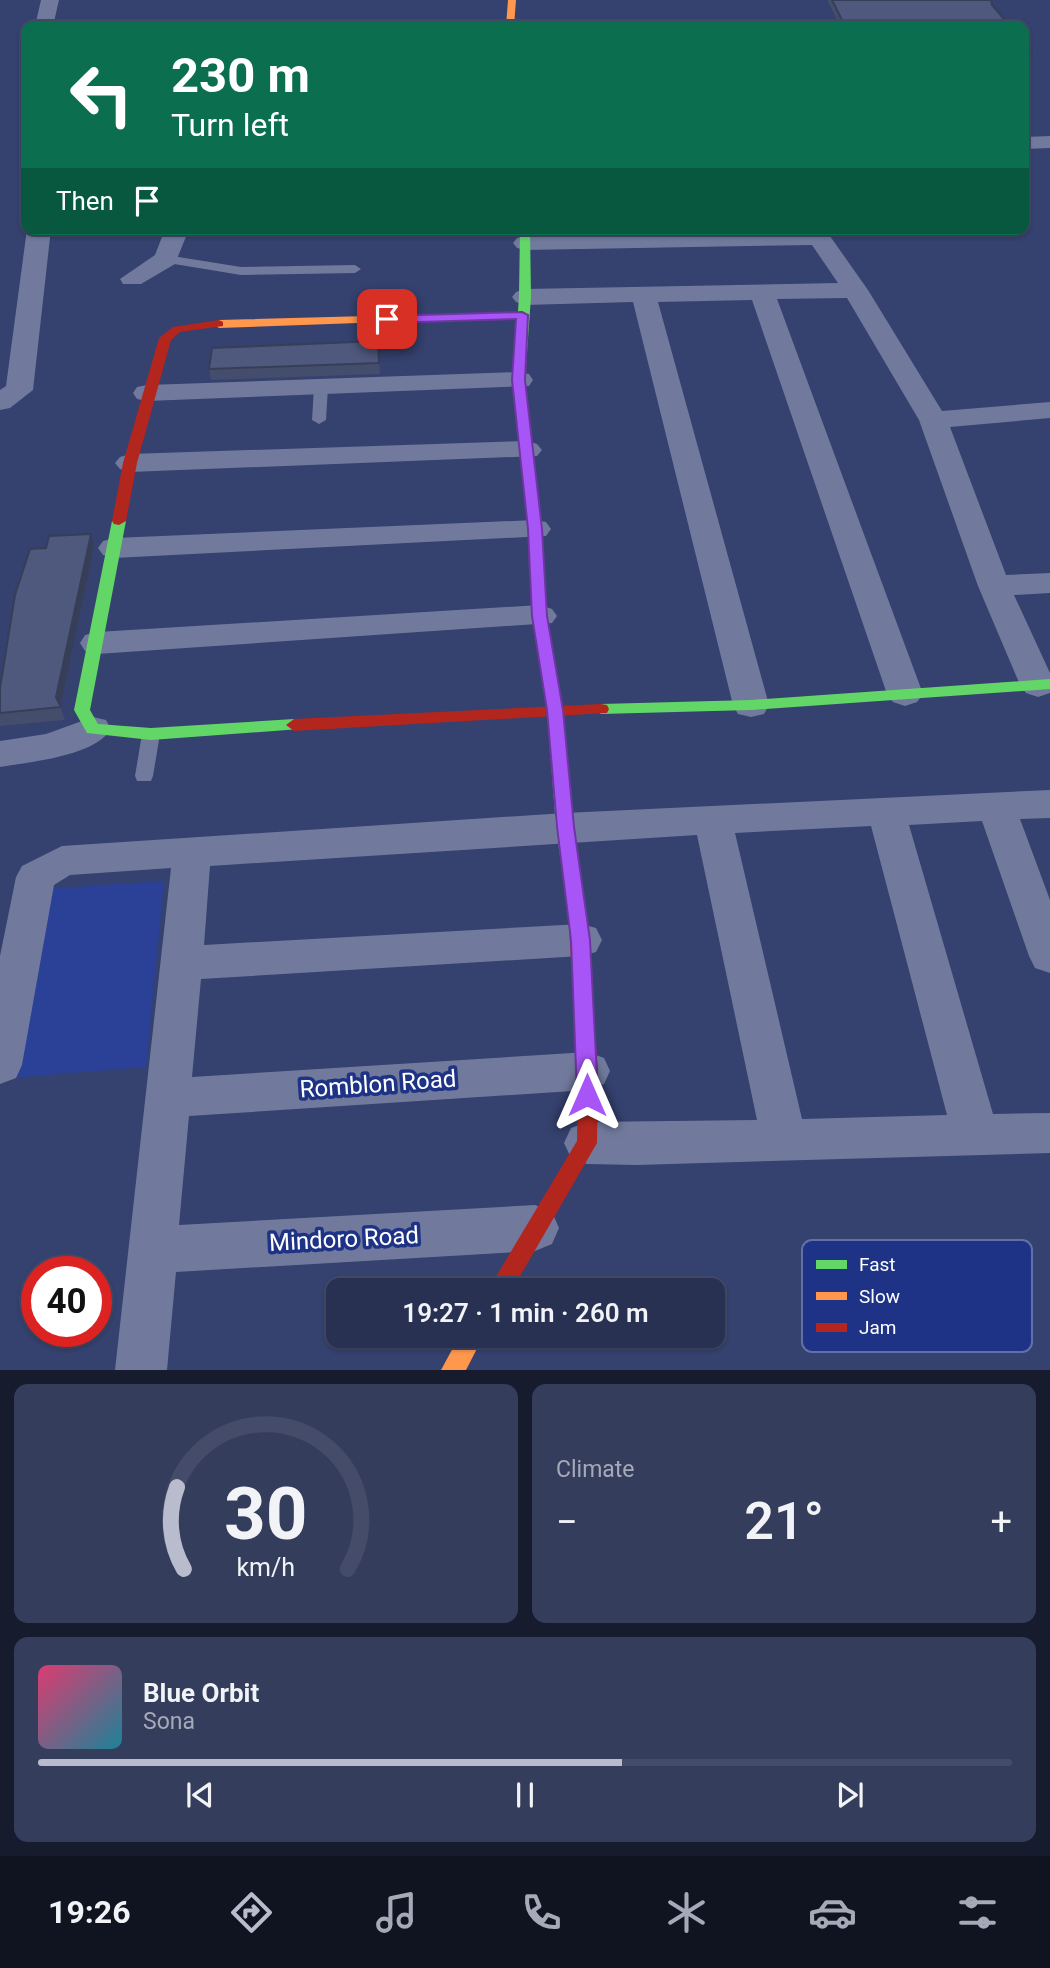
<!DOCTYPE html>
<html lang="en">
<head>
<meta charset="utf-8">
<style>
  body { margin:0; font-family:Roboto,sans-serif; background:#343d5c; color:#f1f3f6; height:100vh; display:flex; flex-direction:column; font-size:26px; white-space:nowrap }
  * { box-sizing:border-box; margin:0 }
  p { font-size:23px; color:#a5a9b8 }
  .icon { flex:none; width:38px; height:38px; fill:none; stroke:currentColor; stroke-width:2; stroke-linecap:round; stroke-linejoin:round }
  .map { position:relative; height:1370px; overflow:hidden }
  .drawer { display:flex; flex-direction:column; gap:14px; padding:14px; background:#161b2d; flex:1 }
  .drawer>* { flex:none }
  .guide { position:absolute; left:21px; top:21px; width:1008px; height:214px; border-radius:14px; box-shadow:0 2px 5px #0004,0 0 0 2px #444c69; background:#0b6e4f; color:#fff; overflow:hidden }
  .speed { position:absolute; left:21px; top:1256px; display:flex; gap:14px; font-size:35px; font-weight:700; text-align:center }
  .speed>* { display:grid; place-content:center; width:91px; height:91px; border-radius:50%; background:#283152; box-shadow:0 2px 5px #0004,0 0 0 2px #444c69; line-height:1 }
  .speed .limit { border:10px solid #d22; background:#fff; color:#111 }
  .pin { position:absolute; display:grid; place-items:center; width:60px; height:60px; color:#fff; margin:-30px; border-radius:14px; box-shadow:0 4px 10px #0006 }
  .me { position:absolute; width:77px; margin:-38px; rotate:0deg; stroke-linejoin:round; filter:drop-shadow(0 0 5px #0008) }
  .turn { display:flex; align-items:center; gap:24px; height:147px; padding:0 35px; font-size:32px }
  .turn .icon { width:91px; height:91px; stroke-width:2.5 }
  .turn b { display:block; font-size:49px; line-height:60px }
  .then { display:flex; align-items:center; height:66px; padding:0 35px; background:#0003; gap:14px; font-size:26px }
  .big { font-size:52px; font-weight:600; line-height:1.1 }
  .drawer .card { flex:1; display:flex; flex-direction:column; justify-content:center; gap:10px; min-width:0; padding:0 24px; border-radius:14px; background:#343d5c }
  .drawer .dial { align-items:center; gap:0 }
  .dial svg { height:182px; overflow:visible; fill:none; stroke:#444c69; stroke-width:7; stroke-linecap:round; text-anchor:middle }
  .dial text { fill:#f1f3f6; stroke:none }
  .song { display:flex; align-items:center; gap:21px }
  .cover { width:84px; height:84px; border-radius:10px; background:linear-gradient(135deg,hsl(340 70% 55%),hsl(190 70% 35%)) }
  .played { height:7px; border-radius:4px; background:linear-gradient(90deg,#b8bccc 60%,#444c69 60%) }
  .keys { display:flex; justify-content:space-around; direction:ltr }
  .heat { display:flex; justify-content:space-between; align-items:center; font-size:38px; direction:ltr }
  .drawer .tiles { flex:1; display:grid; gap:14px; grid-template-columns:1fr 1fr }
  .card:last-child { grid-column:span 2 }
  .trip { position:absolute; left:326px; top:1278px; width:399px; height:70px; border-radius:14px; background:#283152; box-shadow:0 2px 5px #0004,0 0 0 2px #444c69; font-weight:600; line-height:70px; text-align:center }
  .dock { display:flex; height:112px; justify-content:space-around; align-items:center; background:#101421; color:#a5a9b8 }
  .dock .icon { width:49px; height:49px }
  .dock .on { color:#b8bccc }
  .dock b { font-size:32px; color:#f1f3f6 }
  .map>svg:first-child { display:block }
  .green { fill:#2a4197 }
  .lines { fill:none; stroke-linecap:round; stroke-linejoin:round }
  .lane { fill:#717a9c; fill-rule:evenodd }
  .street { fill:#717a9c; fill-rule:evenodd }
  .fast { fill:#63d668; fill-rule:evenodd }
  .slow { fill:#ff974d; fill-rule:evenodd }
  .jam { fill:#b3261e; fill-rule:evenodd }
  .wall { fill:#444d6c }
  .shaded-wall { fill:#373e58 }
  .building { fill:#4f597d; stroke:#373e58; stroke-width:2 }
  .route { fill:#a855f7; stroke:#6d37a1; stroke-width:2 }
  .labels { text-anchor:middle; dominant-baseline:central; stroke-width:7; stroke-linejoin:round; paint-order:stroke }
  .near-street-label { font-size:24px; fill:#fff; stroke:#1e3385 }
  .key { fill:#1e3385; stroke:#6270aa; stroke-width:2 }
  .key-label { font-size:19px; fill:#fff }
</style>
</head>
<body>
<div class="map">
<svg width="1050" height="1370" viewBox="0 0 1050 1370">
  <rect width="100%" height="100%" fill="#35416e"/>
  <path class="green" d="M164,881L146,1067L12,1078L45,889Z"/>
  <g class="lines">
    <path class="lane" d="M166,255L241,267L355,265L361,269L355,273L241,275L162,262V256Z
      M321,383L328,387L326,420L319,424L312,420L314,387Z
      M151,728L160,734L153,776L151,781H137L135,776L142,734Z"/>
    <path class="street" d="M41,0H59L53,26H35Z
      M1050,136V148L1024,149V137Z
      M27,229H51L33,390L10,408L0,410V390L6,386Z
      M165,229H189L175,264L141,284H123L120,279L155,255Z
      M801,229H825L868,290L942,411L1050,402V418L950,427L1006,575L1050,573V593L1014,595L1050,673V693L1038,697L1026,693L1020,685L978,586L919,420L847,298L777,299L923,694L917,702L905,706L893,702L887,694L752,300L658,302L769,705L764,714L751,717L738,714L733,705L633,302L525,305L516,302L512,297L516,292L525,289L838,283L812,245L525,250L517,248L513,243L517,238L525,236Z
      M519,372L529,374L533,380L529,386L147,401L137,399L133,393L137,387L147,385Z
      M527,441L537,444L542,450L537,456L130,472L120,469L115,463L120,457L130,454Z
      M535,520L546,522L551,529L546,536L114,558L103,555L98,548L103,541L114,538Z
      M540,605L552,609L557,616L552,623L97,654L85,651L80,643L85,635L97,632Z
      M93,717L106,720L111,729C95,756 30,762 0,767V741L46,734Z
      M1050,790V818L1020,819L1050,900V973L1035,968L1029,956L982,821L909,825L993,1114L1050,1113V1153L637,1165L587,1164L571,1158L564,1143L571,1128L587,1122L757,1120L697,835L210,866L204,945L581,924L596,928L602,940L596,952L581,956L201,979L192,1077L588,1052L604,1058L610,1071L604,1084L588,1090L189,1116L179,1225L535,1205L552,1212L559,1228L552,1244L535,1251L176,1272L167,1370H115L171,868L70,875L54,885L22,1065L16,1078L0,1084V956L16,877L22,866L62,846L565,813ZM871,826L947,1115L802,1119L735,833Z"/>
    <path class="fast" d="M520,229H530L531,297L525,380L542,529L547,616L563,710L574,827L586,912L583,917L577,919L571,917L568,912L556,827L547,710L533,616L528,529L513,380L519,297Z
      M119,517L126,521L90,710L98,724L151,728L294,719L300,721L302,725L300,729L151,740L87,733L74,710L112,521Z
      M1050,679V689L751,710L601,714L593,709L601,704L751,700Z"/>
    <path class="slow" d="M508,0H516L514,26H506Z
      M522,312L526,313V317L219,328L213,324L219,320Z
      M460,1335H484L466,1370H441Z"/>
    <path class="jam" d="M219,320L223,322V326L180,332L171,340L137,463L126,521L119,525L114,524L112,521L123,463L159,338L173,327Z
      M601,704L607,705L609,709L607,713L294,731L286,725L294,719Z
      M577,905L583,907L586,912L598,1071L597,1143L512,1290H488L577,1141L578,1071L568,912L571,907Z"/>
  </g>
  <path class="wall" d="M828,0H991L992,5L1010,26H840L828,2Z
    M378,341L380,374L211,380L209,369Z
    M94,547L60,705L65,720L0,726V688Z"/>
  <path class="shaded-wall" d="M1024,52H1031L1029,60H1024Z
    M91,534L94,547L60,707L56,697Z"/>
  <path class="building" d="M832,0H991L992,5L1010,26H949L944,20L843,22Z
    M1024,43L1031,52H1024Z
    M378,341L379,363L209,369L212,348Z
    M91,534L56,697L61,707L0,713V688L15,595L30,549L46,548L49,536Z"/>
  <path class="route" d="M522,312L528,315L525,380L542,529L547,616L563,710L574,827L590,940L598,1095L595,1101L587,1104L580,1101L577,1095L571,940L557,827L547,710L532,616L528,529L512,380L516,319L387,323L382,319L387,316Z"/>
  <g class="labels">
    <g class="near-street-label">
      <text transform="translate(378 1084) rotate(-4)">Romblon Road</text>
      <text transform="translate(344 1239) rotate(-3)">Mindoro Road</text>
    </g>
  </g>
  <rect x="802" y="1240" width="230" height="112" rx="10" class="key"/>
  <rect x="816" y="1260" width="31" height="9" fill="#63d668"/>
  <rect x="816" y="1292" width="31" height="8" fill="#ff974d"/>
  <rect x="816" y="1323" width="31" height="9" fill="#b3261e"/>
  <g class="key-label">
    <text x="859" y="1271">Fast</text>
    <text x="859" y="1303">Slow</text>
    <text x="859" y="1334">Jam</text>
  </g>
</svg>
<div class="speed"><div class="limit">40</div></div>
<div class="pin" style="left:387px;top:319px;background:#d93025"><svg class="icon" aria-label="arrive" viewBox="0 0 24 24"><path d="M6 21V4h12l-3 4 3 4H6"/></svg></div>
<svg class="me" style="left:587px;top:1095px" viewBox="-20 -20 40 40"><path d="M0-17L14 15 0 8-14 15z" fill="#a855f7" stroke="#fff" stroke-width="4"/></svg>
<div class="trip">19:27 · 1 min · 260 m</div>
<div class="guide">
<div class="turn"><svg class="icon" aria-label="left" viewBox="0 0 24 24"><path d="M17 20v-9H6M10 6l-5 5 5 5"/></svg><div><b>230 m</b>Turn left</div></div>
<div class="then">Then<svg class="icon" aria-label="arrive" viewBox="0 0 24 24"><path d="M6 21V4h12l-3 4 3 4H6"/></svg></div>
</div>
</div>
<section class="drawer">
<div class="tiles">
<div class="card dial"><svg viewBox="0 0 100 80">
<path d="M14 69A42 42 0 1 1 86 69"/>
<path d="M14 69A42 42 0 0 1 11 33" stroke="#b8bccc"/>
<text x="50" y="56" font-size="32" font-weight="700">30</text>
<text x="50" y="72" font-size="11">km/h</text>
</svg></div>
<div class="card"><p>Climate</p>
<div class="heat"><a>−</a><b class="big">21°</b><a>+</a></div>
</div>
<div class="card">
<div class="song"><i class="cover"></i><div><b>Blue Orbit</b><p>Sona</p></div></div>
<div class="played"></div>
<div class="keys"><svg class="icon" aria-label="previous" viewBox="0 0 24 24"><path d="M18 5L8 12l10 7zM5 5v14"/></svg><svg class="icon" aria-label="pause" viewBox="0 0 24 24"><path d="M8 5v14M16 5v14"/></svg><svg class="icon" aria-label="next" viewBox="0 0 24 24"><path d="M6 5l10 7-10 7zM19 5v14"/></svg></div>
</div>
</div>
</section>
<nav class="dock">
<b>19:26</b>
<svg class="icon on" aria-label="directions" viewBox="0 0 24 24"><path d="M12 3l9 9-9 9-9-9zM9 14v-3h6M13 9l2 2-2 2"/></svg>
<svg class="icon" aria-label="music" viewBox="0 0 24 24"><path d="M9 18V5l10-2v13"/><circle cx="6" cy="18" r="3"/><circle cx="16" cy="16" r="3"/></svg>
<svg class="icon" aria-label="phone" viewBox="0 0 24 24"><path d="M5 4h4l2 5-3 2q2 4 5 5l2-3 5 2v4C11 20 4 13 5 4z"/></svg>
<svg class="icon" aria-label="climate" viewBox="0 0 24 24"><path d="M12 3v18M4 7l16 10M4 17L20 7"/></svg>
<svg class="icon" aria-label="car" viewBox="0 0 24 24"><path d="M5 17H2v-5l4-1 3-4h7l3 4 3 1v5h-3M9 17h6M6 11h13"/><circle cx="7" cy="17" r="2"/><circle cx="17" cy="17" r="2"/></svg>
<svg class="icon" aria-label="filters" viewBox="0 0 24 24"><path d="M4 7h16M4 17h16"/><circle cx="9" cy="7" r="2"/><circle cx="15" cy="17" r="2"/></svg>
</nav>
</body>
</html>
